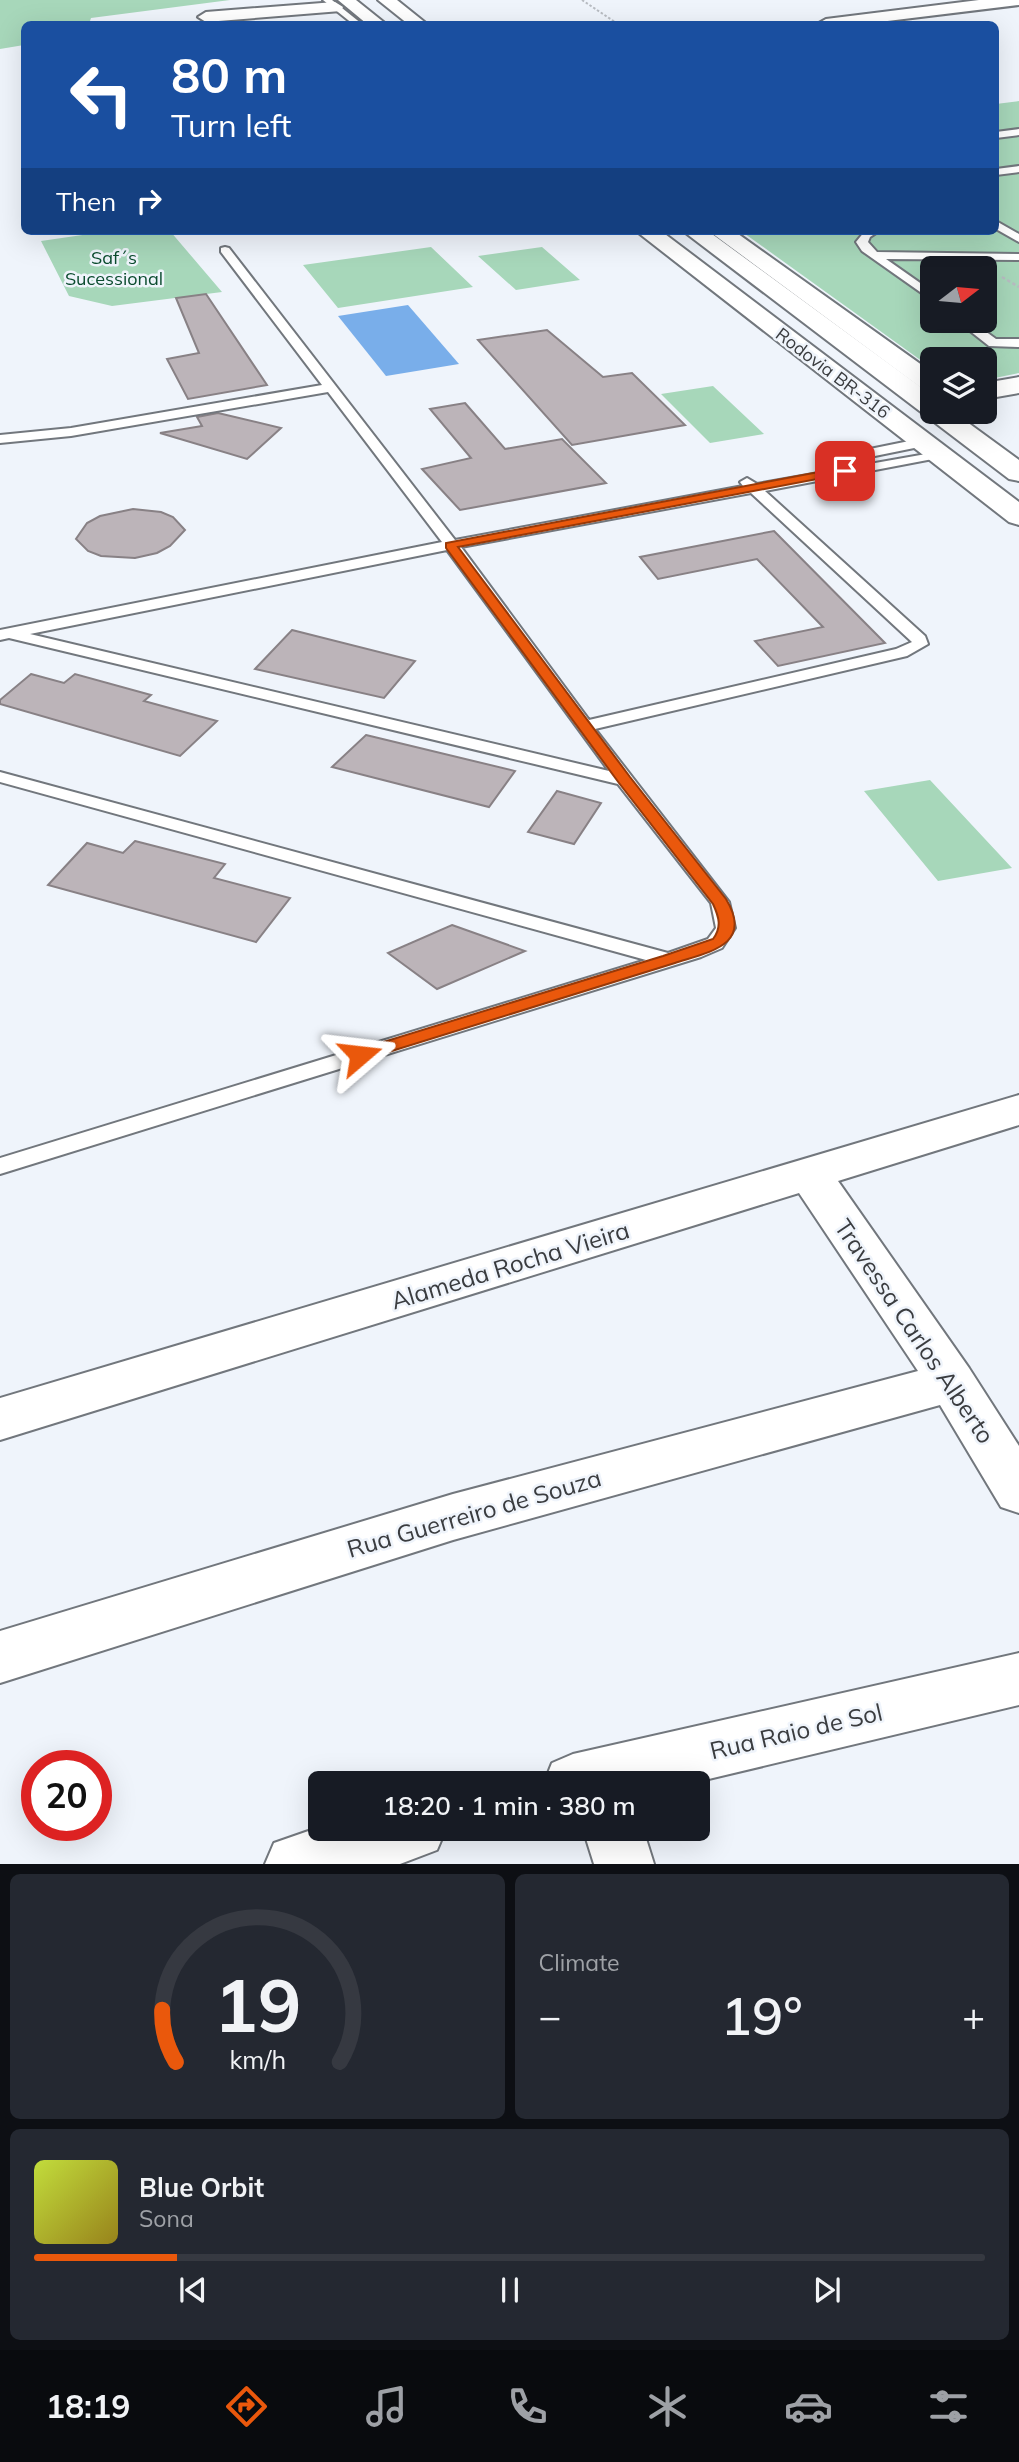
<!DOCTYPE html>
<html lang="en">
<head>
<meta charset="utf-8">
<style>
  body { margin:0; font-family:Mulish,sans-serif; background:#242831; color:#f1f3f6; height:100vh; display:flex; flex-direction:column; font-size:26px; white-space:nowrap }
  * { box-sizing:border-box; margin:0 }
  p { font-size:23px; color:#9ea1a6 }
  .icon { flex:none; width:38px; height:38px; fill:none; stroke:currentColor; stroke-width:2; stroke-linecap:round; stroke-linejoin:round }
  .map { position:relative; height:1864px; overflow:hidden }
  .drawer { display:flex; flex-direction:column; gap:10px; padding:10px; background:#0d0f14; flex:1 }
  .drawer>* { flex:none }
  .banner { position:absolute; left:21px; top:21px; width:978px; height:214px; border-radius:10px; box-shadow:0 7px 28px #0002; background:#1a4fa0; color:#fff; overflow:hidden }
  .needle { width:46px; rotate:74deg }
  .controls { position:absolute; left:920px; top:256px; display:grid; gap:14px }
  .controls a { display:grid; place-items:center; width:77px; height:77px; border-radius:10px; background:#171b24; box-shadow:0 7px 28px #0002; font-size:35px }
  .speed { position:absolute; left:21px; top:1750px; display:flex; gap:14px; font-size:35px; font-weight:700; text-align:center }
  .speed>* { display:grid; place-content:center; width:91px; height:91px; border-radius:50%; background:#171b24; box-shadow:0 7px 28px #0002; line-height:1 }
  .speed .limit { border:10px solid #d22; background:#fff; color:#111 }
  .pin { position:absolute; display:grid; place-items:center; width:60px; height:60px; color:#fff; margin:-30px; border-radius:14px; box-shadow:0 4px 10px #0006 }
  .me { position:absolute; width:77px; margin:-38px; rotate:73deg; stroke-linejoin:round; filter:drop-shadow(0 0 5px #0008) }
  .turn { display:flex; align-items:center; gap:24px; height:147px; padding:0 35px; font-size:32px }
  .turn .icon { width:91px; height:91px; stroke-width:2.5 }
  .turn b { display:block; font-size:49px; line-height:60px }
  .then { display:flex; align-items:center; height:66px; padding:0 35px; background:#0003; gap:14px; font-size:26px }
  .big { font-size:52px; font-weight:600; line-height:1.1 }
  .drawer .card { flex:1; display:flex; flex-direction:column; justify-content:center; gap:10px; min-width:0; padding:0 24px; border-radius:10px; background:#242831 }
  .drawer .dial { align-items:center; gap:0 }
  .dial svg { height:182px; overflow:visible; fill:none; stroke:#363941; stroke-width:7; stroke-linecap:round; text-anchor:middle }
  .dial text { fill:#f1f3f6; stroke:none }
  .song { display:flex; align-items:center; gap:21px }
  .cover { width:84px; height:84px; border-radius:10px; background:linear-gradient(135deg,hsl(70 70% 55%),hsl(50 70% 35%)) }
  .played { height:7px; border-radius:4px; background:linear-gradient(90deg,#ea580c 15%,#363941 15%) }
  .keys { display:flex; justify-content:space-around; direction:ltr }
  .heat { display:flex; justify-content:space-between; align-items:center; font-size:38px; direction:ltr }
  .drawer .tiles { flex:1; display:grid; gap:10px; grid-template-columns:1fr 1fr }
  .card:last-child { grid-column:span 2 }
  .trip { position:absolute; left:308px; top:1771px; width:402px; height:70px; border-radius:10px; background:#171b24; box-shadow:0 7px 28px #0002; font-weight:600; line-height:70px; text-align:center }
  .tab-bar { display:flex; height:112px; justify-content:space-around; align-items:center; background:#090b0e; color:#9ea1a6 }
  .tab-bar .icon { width:49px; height:49px }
  .tab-bar .current { color:#ea580c }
  .tab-bar b { font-size:32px; color:#f1f3f6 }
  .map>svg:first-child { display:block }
  .green { fill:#a7d7ba; fill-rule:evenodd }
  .water { fill:#79aeea }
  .building { fill:#bcb4b9; stroke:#888185; stroke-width:2 }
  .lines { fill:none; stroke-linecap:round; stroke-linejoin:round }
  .service-casing { stroke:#72777d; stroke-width:4 }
  .minor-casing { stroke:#72777d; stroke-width:4 }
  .trunk-casing { stroke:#72777d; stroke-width:4 }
  .path-far1 { stroke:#b8bcc2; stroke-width:2; stroke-dasharray:2.5 2; stroke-linecap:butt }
  .path { stroke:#b8bcc2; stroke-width:2.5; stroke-dasharray:3.5 2.5; stroke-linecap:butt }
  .service { fill:#fff; fill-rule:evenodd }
  .minor { fill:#fff; fill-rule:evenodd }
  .trunk { fill:#fff; fill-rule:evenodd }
  .route { fill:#ea580c; stroke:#983908; stroke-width:2 }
  .labels { text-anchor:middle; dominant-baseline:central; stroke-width:5; stroke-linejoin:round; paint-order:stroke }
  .far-park-label { font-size:18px; fill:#0b4c2f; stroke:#eff4fb }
  .far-street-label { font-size:18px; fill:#3a3c3f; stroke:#eff4fb }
  .near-street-label { font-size:24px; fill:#3a3c3f; stroke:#eff4fb }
</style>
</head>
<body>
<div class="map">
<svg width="1019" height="1864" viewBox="0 0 1019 1864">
  <rect width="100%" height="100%" fill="#eff4fb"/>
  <path class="green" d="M0,0H230L91,18L89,24H24V45L0,49Z
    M1019,101V373L985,380V359H933V369L741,231H996V104ZM933,268H985V320H933Z
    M110,231H170L222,292L112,306L69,296L41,241Z
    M431,247L473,287L338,308L303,265Z
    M542,247L580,280L516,290L478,256Z
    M713,386L764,434L710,443L661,394Z
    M930,780L1012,868L938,881L864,791Z"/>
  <path class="water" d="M408,305L459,364L386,376L338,316Z"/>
  <path class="building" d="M206,294L267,385L188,399L167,359L199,353L176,298Z
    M547,330L603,377L632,373L685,425L572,445L478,340Z
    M465,403L505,449L562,439L606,483L460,510L422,469L471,458L430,409Z
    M218,413L281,428L247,459L160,433L202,426L197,417Z
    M133,509L161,512L173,517L185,530L170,546L157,553L135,558L101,556L88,551L76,539L87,523L100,516Z
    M774,531L885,643L778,666L755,641L823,627L757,559L658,579L640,557Z
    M292,630L415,661L384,698L255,669Z
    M31,674L64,683L75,674L151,695L144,701L217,721L180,756L0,704V700Z
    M366,735L515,771L489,807L332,767Z
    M557,791L601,803L574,844L528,832Z
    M135,841L225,864L214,878L290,898L256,942L48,885L87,843L123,853Z
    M452,925L525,951L437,989L388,953Z"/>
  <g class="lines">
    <g class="service-casing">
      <path id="service" d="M323,0H332L362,24H353Z
        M1019,129V135L996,138V132Z
        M1019,166V172L996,175V169Z
        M996,221L1019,234V242L996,229Z
        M865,231H879L870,237L868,242L877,252L1019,254V260L886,259L933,292V301L862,251L856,242Z
        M225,247L229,248L455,540L743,486L740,482L747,478L757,484L943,451V457L938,458L765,491L925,636L928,644L907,656L595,729L729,902L735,928L722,948L701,957L0,1174V1158L646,960L0,782V772L668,953L708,939L716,928L711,903L618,784L9,638L0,640V630L442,542L328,392L71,436L0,443V435L71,428L322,385L221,252V248ZM751,493L912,642L896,649L589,720L461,547ZM447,550L609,771L30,634Z
        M956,320H970L996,339H1019V347L989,346Z
        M924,438L931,442L929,445L860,459L853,455L860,451Z"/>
    </g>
    <g class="minor-casing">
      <path id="minor" d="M979,0H1019V5L863,24H817L826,19Z
        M335,2L343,7L341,11L206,22L198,17L206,12Z
        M709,231H734L933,373V393L924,390Z
        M1019,377V393L985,399V383Z
        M1019,1095V1125L838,1181L969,1368L1019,1446V1513L1001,1507L940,1405L453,1540L0,1683V1631L453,1494L918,1371L799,1193L0,1440V1398Z
        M1019,1653V1705L692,1783H544L552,1763L573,1754Z
        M320,1827V1829H446L437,1850L400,1864H265L274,1843Z
        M583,1829H643L654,1864H594Z"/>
    </g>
    <g class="trunk-casing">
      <path id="trunk" d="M338,0H356L386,24H367Z
        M378,0H397L427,24H408Z
        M636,231H661L1019,502V525L1009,522Z
        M683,231H708L933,396V411H952L1019,460V481L1009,479Z"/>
    </g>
    <path class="path-far1" d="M582,0L618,24"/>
    <path class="path" d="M1002,277L1019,287"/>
    <use href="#service" class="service"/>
    <use href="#minor" class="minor"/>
    <use href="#trunk" class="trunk"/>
  </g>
  <path class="route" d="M845,467L849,468V473L458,547L630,777L726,899C754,945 709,952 675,963L366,1059H354L352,1055L354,1051L663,956L713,939C722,927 719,917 713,904L619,783L446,548V543Z"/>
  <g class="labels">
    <g class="far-park-label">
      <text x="114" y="257">Saf´s<tspan x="114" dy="21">Sucessional</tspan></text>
    </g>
    <g class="far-street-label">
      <text transform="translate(833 373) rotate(37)">Rodovia BR-316</text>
    </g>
    <g class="near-street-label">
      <text transform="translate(510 1265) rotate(-17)">Alameda Rocha Vieira</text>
      <text transform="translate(915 1331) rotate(56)">Travessa Carlos Alberto</text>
      <text transform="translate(474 1513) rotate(-16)">Rua Guerreiro de Souza</text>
      <text transform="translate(796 1731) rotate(-13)">Rua Raio de Sol</text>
    </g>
  </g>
</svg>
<div class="controls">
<a><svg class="needle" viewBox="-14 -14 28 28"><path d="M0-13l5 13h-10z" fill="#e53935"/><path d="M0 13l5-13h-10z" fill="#9ea1a6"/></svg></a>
<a><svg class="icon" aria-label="layers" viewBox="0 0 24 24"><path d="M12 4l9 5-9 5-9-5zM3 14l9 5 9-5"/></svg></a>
</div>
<div class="speed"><div class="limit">20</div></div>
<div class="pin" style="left:845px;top:471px;background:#d93025"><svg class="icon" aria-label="arrive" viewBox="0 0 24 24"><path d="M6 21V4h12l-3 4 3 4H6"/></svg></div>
<svg class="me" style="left:360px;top:1055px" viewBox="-20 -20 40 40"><path d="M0-17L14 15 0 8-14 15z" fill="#ea580c" stroke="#fff" stroke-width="4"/></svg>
<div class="trip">18:20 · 1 min · 380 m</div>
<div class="banner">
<div class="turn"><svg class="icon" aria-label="left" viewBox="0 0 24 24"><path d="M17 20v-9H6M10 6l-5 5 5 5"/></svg><div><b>80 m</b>Turn left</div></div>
<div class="then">Then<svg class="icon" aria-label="right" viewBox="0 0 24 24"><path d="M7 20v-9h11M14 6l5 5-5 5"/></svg></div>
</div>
</div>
<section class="drawer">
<div class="tiles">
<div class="card dial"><svg viewBox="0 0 100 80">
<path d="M14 69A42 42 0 1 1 86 69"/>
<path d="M14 69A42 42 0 0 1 8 46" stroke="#ea580c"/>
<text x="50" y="56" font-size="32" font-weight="700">19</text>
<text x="50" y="72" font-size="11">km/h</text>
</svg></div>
<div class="card"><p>Climate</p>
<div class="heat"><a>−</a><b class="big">19°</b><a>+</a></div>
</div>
<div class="card">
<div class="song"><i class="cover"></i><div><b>Blue Orbit</b><p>Sona</p></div></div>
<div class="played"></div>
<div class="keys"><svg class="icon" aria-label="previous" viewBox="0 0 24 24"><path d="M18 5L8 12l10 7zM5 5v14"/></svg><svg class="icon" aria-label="pause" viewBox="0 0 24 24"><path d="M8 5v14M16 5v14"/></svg><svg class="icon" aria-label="next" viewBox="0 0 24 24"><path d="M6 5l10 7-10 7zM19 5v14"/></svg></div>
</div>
</div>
</section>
<nav class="tab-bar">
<b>18:19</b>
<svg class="icon current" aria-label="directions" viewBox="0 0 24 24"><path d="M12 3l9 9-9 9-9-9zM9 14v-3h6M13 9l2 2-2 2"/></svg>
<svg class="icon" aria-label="music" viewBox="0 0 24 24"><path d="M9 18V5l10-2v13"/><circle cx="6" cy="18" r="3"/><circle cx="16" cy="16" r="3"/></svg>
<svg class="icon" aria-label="phone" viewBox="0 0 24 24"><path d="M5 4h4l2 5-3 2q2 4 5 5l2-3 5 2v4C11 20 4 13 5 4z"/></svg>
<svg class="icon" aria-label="climate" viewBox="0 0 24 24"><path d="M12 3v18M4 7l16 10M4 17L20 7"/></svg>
<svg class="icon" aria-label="car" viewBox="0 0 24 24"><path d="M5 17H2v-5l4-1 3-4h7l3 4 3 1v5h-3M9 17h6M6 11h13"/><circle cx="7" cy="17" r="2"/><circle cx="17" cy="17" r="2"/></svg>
<svg class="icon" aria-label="filters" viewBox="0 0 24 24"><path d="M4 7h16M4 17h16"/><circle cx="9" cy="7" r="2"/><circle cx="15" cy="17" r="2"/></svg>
</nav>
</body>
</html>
